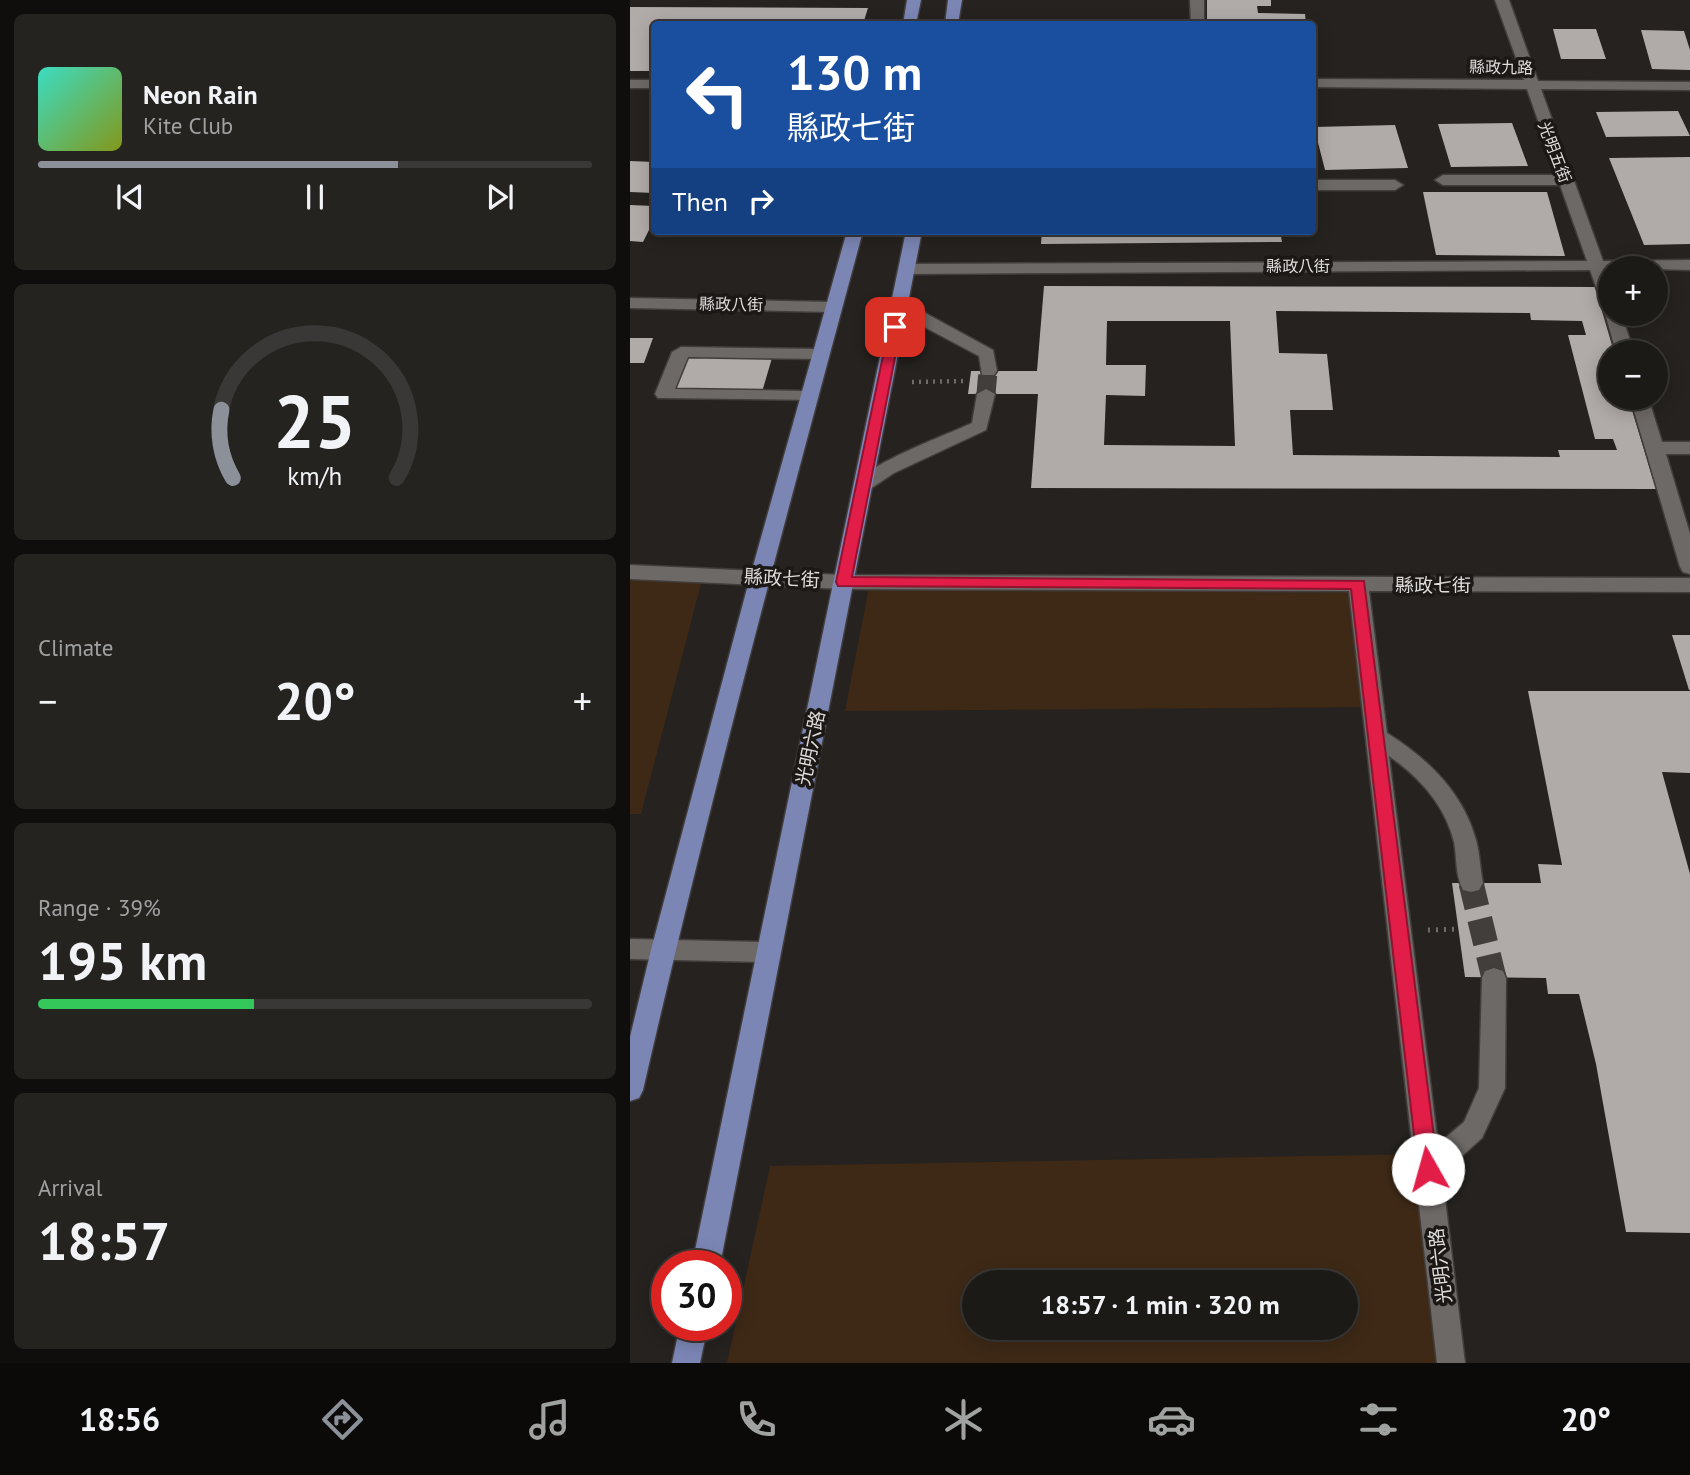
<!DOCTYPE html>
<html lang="en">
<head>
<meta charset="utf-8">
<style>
  body { margin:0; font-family:"PT Sans","Noto Sans TC",sans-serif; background:#252320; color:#f1f3f6; height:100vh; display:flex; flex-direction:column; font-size:26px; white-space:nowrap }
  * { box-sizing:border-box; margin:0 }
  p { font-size:23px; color:#a0a1a1 }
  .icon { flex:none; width:38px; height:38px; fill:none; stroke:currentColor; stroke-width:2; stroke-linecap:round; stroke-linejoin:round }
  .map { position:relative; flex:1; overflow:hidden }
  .sheet { display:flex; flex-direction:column; gap:14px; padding:14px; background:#0f0e0d; width:630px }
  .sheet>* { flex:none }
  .guide { position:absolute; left:21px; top:21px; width:665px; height:214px; border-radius:7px; box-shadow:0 4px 18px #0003,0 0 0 2px #3a3836; background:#1a4fa0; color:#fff; overflow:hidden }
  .tools { position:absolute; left:968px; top:256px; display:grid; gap:14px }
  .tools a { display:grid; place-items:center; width:70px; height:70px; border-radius:50%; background:#1c1a17; box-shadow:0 4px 18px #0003,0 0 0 2px #3a3836; font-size:35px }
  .speed { position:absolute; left:21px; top:1250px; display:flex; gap:14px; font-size:35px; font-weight:700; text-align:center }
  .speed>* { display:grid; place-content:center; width:91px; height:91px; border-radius:50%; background:#1c1a17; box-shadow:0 4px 18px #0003,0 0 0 2px #3a3836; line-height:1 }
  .speed .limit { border:10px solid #d22; background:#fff; color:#111 }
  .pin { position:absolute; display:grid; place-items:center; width:60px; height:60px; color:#fff; margin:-30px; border-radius:14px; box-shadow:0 4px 10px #0006 }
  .me { position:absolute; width:77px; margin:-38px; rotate:353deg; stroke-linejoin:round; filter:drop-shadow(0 0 5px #0008) }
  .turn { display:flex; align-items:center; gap:24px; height:147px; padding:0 21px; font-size:32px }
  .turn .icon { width:91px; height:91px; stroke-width:2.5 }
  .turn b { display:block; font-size:49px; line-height:60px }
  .then { display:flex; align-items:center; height:66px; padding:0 21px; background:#0003; gap:14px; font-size:26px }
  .big { font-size:52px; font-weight:600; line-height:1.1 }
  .sheet .card { flex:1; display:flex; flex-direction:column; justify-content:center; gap:10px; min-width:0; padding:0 24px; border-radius:10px; background:#252320 }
  .sheet .dial { align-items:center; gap:0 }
  .dial svg { height:182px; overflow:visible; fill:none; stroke:#3a3836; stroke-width:7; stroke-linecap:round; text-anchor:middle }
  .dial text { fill:#f1f3f6; stroke:none }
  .song { display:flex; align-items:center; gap:21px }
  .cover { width:84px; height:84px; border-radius:10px; background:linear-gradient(135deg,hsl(170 70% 55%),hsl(70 70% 35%)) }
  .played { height:7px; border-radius:4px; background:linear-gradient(90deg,#8c9099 65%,#3a3836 65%) }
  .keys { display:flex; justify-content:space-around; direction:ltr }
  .heat { display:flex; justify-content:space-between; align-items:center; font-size:38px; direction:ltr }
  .charge { height:10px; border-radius:5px; background:linear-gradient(90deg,#34c759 39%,#3a3836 0) }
  .trip { position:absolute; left:332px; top:1270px; width:396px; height:70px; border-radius:35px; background:#1c1a17; box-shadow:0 4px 18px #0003,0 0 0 2px #3a3836; font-weight:600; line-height:70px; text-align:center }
  .tabs { display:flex; height:112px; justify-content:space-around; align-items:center; background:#0b0a09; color:#a0a1a1 }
  .tabs .icon { width:49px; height:49px }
  .tabs .current { color:#8c9099 }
  .tabs b { font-size:32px; color:#f1f3f6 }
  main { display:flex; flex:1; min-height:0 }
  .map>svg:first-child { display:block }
  .green { fill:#3e2916; fill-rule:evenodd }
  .building { fill:#b0aba8; fill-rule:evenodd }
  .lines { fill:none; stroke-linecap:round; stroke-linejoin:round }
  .minor-tunnel-far1 { stroke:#413e3b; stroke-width:19; stroke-dasharray:19 10; stroke-linecap:butt }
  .minor-tunnel { stroke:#413e3b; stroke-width:25; stroke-dasharray:25 12; stroke-linecap:butt }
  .minor-casing { stroke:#403d3c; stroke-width:3 }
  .major-casing { stroke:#403d3c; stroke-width:3 }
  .path-far1 { stroke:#6f6d6a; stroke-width:4.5; stroke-dasharray:2 5; stroke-linecap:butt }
  .path { stroke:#6f6d6a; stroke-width:5; stroke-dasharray:2 6; stroke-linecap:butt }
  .minor { fill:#6d6966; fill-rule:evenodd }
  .major { fill:#7c86b5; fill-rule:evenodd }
  .route { fill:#e11d48; stroke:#92132f; stroke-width:2 }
  .labels { text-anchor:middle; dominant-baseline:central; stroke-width:7; stroke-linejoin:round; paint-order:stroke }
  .far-street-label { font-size:16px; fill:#dfdddc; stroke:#1b1816 }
  .street-label { font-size:19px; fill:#dfdddc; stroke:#1b1816 }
</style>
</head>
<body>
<main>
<section class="sheet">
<div class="card">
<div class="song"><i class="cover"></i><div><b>Neon Rain</b><p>Kite Club</p></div></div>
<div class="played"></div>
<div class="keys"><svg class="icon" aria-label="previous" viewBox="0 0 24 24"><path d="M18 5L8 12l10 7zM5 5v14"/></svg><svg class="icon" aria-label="pause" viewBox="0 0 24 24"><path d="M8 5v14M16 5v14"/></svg><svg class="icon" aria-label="next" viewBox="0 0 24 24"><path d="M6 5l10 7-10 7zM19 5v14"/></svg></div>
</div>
<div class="card dial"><svg viewBox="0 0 100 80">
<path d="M14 69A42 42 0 1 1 86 69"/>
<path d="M14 69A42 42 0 0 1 9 39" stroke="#8c9099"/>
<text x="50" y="56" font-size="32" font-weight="700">25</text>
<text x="50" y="72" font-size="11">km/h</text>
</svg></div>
<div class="card"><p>Climate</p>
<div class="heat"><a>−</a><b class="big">20°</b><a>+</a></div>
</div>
<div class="card"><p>Range · 39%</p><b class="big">195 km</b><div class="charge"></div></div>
<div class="card"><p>Arrival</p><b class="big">18:57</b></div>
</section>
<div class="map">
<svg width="1060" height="1363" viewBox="0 0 1060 1363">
  <rect width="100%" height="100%" fill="#25221f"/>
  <path class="green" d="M0,578L72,580L11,814H0Z
    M240,582L728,584L742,707L215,711Z
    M796,1154L821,1363H97L140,1166ZM345,1283H716V1328H345Z"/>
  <path class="building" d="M577,0H641V6H627L628,13L675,14L676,24H577Z
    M0,7L238,8L233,24H24V71H0Z
    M923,29H966L976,59H931Z
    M1011,30L1054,31L1060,50V70L1022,69Z
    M1048,111L1060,136L976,137L966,112Z
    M882,123L898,166L821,167L808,124Z
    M765,125L778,168L695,170L684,127Z
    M1060,157V244L1014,245L979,158Z
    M0,161L24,162V193L0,192Z
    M793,192H917L935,256L806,255Z
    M0,205L24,206V220L13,242L0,241Z
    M412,231H650L652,242L411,244Z
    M414,286L965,287L984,352H980V397H998L1026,489L401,488L408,394H338L341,371H407ZM646,311L900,313L901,320L952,321L956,335H938L965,439H983L987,450H928L930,457L663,455L660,410H703L697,354L649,353ZM477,321H600L605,446L474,445L476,395L515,396L516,365H476Z
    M0,338H23L14,363H0Z
    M55,356L142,358L132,392L42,391Z
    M1042,635H1060V690H1059Z
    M898,691H1060V773L1032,772L1060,874V1233L996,1232L966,1064L949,994H918L916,978L835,977L822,883H911L908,864L932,865Z"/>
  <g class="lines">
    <path class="minor-tunnel-far1" d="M356,394L358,371"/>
    <path class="minor-tunnel" d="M841,883L864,978"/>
    <g class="minor-casing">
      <path id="minor" d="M560,0H574V24H561Z
        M865,0H879L908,81L1060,82V90L911,89L973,261L1060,260V270L980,268V270H976L980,281V313H991L1004,352H986L975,313L979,309L972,304L960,270L277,274L269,269L277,264L957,261L930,185H813L805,180L813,175H927L897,89L682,87V79L894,80Z
        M0,80H24V88H0Z
        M682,180H765L773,185L765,190H682Z
        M270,296L276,297L297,314L363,350L367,371L364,375H352L349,356L285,322L264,305L262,301L264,297Z
        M0,298L202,302L210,307L202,312L0,308Z
        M51,347L189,349L198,354L189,359L58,357L45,389L179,391L185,392L188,396L185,400L28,398L25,394L42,352Z
        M356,389L365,394L356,430L264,473L240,489H226L224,485C239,463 314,436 342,423L347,394Z
        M1000,397H1018L1032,442H1060V454H1036L1060,534V574L1053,572L1050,567Z
        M0,565L213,575L1060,578V592L739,591L757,733C797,758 833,792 846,840C850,854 850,869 853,883L849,890L841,892L833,890C825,875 827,857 824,842C815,805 789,777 759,756L808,1144L834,1122L849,1088L852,978L855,971L864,968L873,971L876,978L875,1088L852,1138L812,1174L835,1363H807L719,591L213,589L0,579Z
        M0,939L139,942L148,945L151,952L148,959L139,962L0,959Z"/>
    </g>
    <g class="major-casing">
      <path id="major" d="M277,0H291L286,24H273Z
        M318,0H332L328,24H315Z
        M217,231H233C156,516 79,802 13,1090L9,1098L0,1101V1037L21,950L120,577Z
        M276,231H292L90,1265H62Z
        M50,1325H78L70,1363H42Z"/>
    </g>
    <path class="path-far1" d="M282,382L338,381"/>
    <path class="path" d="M798,930L828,929"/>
    <use href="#minor" class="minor"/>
    <use href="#major" class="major"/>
  </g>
  <path class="route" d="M265,323L271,327L222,577L734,581L808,1169L805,1176L798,1178L791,1176L788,1169L721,589L208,586L206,582L259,327Z"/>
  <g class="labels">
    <g class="far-street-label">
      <text transform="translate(871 67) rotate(1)">縣政九路</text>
      <text transform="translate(925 152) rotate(69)">光明五街</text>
      <text x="668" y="266">縣政八街</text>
      <text transform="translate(101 304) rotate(1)">縣政八街</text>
    </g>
    <g class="street-label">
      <text transform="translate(152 578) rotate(3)">縣政七街</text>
      <text x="803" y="585">縣政七街</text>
      <text transform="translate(180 748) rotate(-78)">光明六路</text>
      <text transform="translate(810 1266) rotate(-97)">光明六路</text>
    </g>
  </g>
</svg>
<div class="tools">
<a>+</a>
<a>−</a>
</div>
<div class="speed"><div class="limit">30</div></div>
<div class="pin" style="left:265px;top:327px;background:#d93025"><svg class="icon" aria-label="arrive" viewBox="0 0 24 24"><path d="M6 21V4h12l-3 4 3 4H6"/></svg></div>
<svg class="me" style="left:798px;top:1169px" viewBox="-20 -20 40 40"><circle r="19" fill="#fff"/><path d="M0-13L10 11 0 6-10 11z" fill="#e11d48"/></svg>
<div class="trip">18:57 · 1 min · 320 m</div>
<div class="guide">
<div class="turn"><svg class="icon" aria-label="left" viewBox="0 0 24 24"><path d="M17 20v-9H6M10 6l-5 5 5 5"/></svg><div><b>130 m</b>縣政七街</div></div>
<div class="then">Then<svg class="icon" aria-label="right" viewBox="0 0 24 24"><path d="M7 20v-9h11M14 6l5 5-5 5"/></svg></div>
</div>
</div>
</main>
<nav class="tabs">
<b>18:56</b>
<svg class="icon current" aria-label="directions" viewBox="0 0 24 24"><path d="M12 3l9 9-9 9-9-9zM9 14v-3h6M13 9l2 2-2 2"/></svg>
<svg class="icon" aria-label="music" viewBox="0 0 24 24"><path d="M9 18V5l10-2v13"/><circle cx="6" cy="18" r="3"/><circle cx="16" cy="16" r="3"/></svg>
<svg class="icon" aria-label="phone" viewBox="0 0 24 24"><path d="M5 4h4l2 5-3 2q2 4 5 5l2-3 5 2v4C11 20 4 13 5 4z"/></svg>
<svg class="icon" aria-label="climate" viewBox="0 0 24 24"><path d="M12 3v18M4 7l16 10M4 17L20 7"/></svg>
<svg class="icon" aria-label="car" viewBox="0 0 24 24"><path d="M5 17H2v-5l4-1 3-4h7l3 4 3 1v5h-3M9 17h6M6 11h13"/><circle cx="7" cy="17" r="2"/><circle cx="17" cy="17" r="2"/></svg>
<svg class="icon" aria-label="filters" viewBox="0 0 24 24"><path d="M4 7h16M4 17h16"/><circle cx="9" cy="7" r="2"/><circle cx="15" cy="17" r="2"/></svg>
<b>20°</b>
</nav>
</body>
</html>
